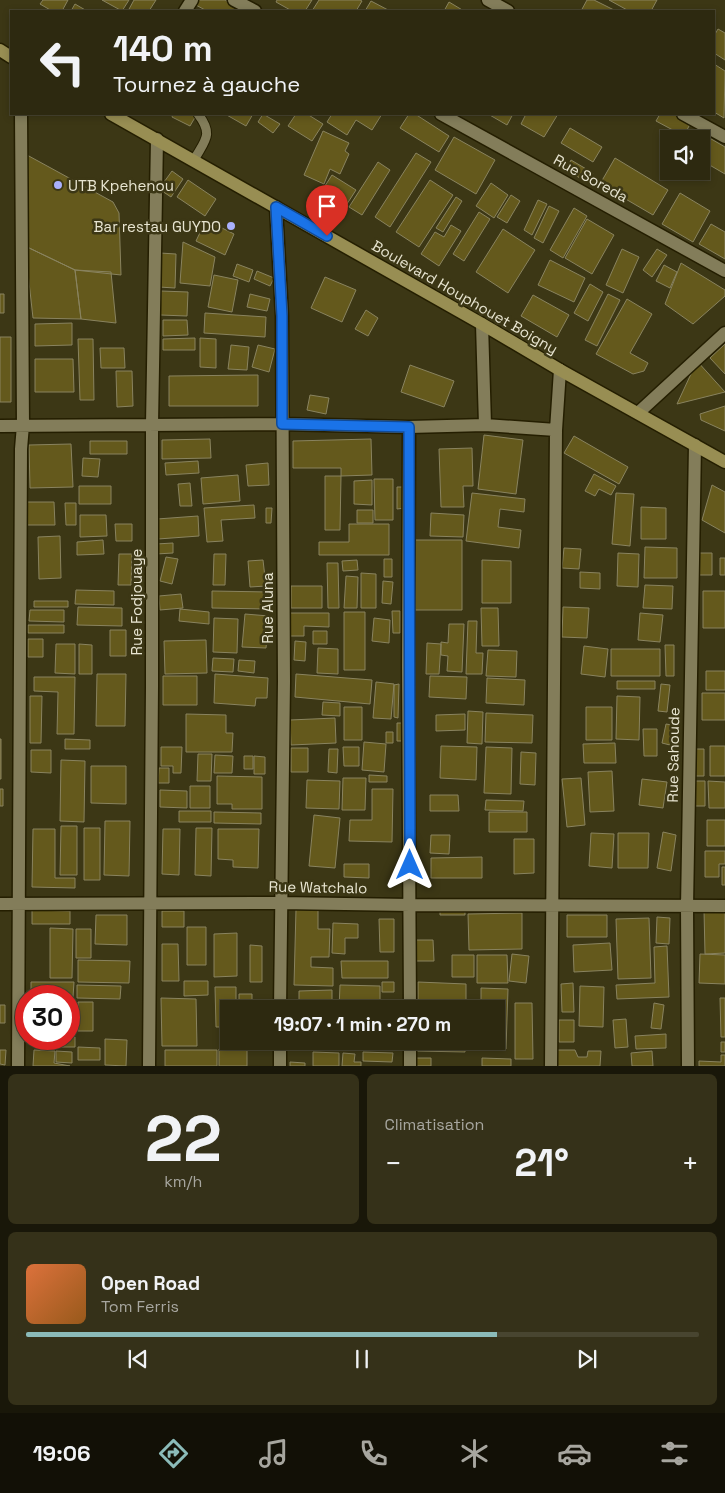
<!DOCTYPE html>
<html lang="fr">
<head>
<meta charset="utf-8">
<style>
  body { margin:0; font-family:"Space Grotesk",sans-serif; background:#353119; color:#f1f3f6; height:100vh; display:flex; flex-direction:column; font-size:19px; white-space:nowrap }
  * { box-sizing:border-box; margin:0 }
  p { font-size:16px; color:#a7a69f }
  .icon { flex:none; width:28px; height:28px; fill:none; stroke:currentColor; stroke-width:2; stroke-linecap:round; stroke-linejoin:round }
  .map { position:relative; height:1066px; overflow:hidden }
  .panel { display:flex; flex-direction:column; gap:8px; padding:8px; background:#191709; flex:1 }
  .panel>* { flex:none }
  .banner { position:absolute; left:10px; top:10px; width:705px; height:105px; border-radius:0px; box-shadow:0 2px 8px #0003,0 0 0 1px #484530; background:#2d2910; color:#f1f3f6; overflow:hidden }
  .tools { position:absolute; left:660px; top:130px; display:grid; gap:10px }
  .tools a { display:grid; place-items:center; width:50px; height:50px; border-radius:0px; background:#2d2910; box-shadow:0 2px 8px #0003,0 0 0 1px #484530; font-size:25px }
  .speed { position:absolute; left:15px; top:985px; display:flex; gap:10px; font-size:25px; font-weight:700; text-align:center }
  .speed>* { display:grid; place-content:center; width:65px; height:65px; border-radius:50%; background:#2d2910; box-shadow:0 2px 8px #0003,0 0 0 1px #484530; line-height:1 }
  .speed .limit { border:8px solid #d22; background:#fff; color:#111 }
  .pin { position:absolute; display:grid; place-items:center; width:42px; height:42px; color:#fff; margin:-51px -21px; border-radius:50% 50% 50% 0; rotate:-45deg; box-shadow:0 0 5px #0007 }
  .pin .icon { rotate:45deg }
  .me { position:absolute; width:55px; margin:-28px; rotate:0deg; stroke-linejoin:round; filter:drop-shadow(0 0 4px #0008) }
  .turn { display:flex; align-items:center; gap:18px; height:105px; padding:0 20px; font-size:22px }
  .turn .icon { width:65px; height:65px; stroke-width:2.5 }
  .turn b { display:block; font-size:35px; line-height:42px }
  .big { font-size:38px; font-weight:700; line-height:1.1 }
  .panel .tile { flex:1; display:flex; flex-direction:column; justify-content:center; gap:8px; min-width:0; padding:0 18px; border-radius:8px; background:#353119 }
  .panel .dial { align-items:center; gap:0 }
  .dial b { font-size:65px; line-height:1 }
  .song { display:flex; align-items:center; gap:15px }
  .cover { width:60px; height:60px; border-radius:8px; background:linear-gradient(135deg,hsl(20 70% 55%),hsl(30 70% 35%)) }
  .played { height:5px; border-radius:2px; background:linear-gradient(90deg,#8bbbb9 70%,#484530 70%) }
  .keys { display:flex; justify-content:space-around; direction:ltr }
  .heat { display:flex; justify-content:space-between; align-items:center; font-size:28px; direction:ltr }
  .panel .tiles { flex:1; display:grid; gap:8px; grid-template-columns:1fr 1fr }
  .tile:last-child { grid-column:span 2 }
  .trip { position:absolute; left:220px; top:1000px; width:285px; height:50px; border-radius:0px; background:#2d2910; box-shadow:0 2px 8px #0003,0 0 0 1px #484530; font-weight:700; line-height:50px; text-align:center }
  .menu { display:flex; height:80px; justify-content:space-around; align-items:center; background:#121006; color:#a7a69f }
  .menu .icon { width:35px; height:35px }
  .menu .selected { color:#8bbbb9 }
  .menu b { font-size:22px; color:#f1f3f6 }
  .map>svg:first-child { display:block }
  .building { fill:#64591c; stroke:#89835f }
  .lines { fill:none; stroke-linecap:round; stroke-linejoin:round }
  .lane-casing { stroke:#241e00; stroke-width:11 }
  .street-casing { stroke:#241e00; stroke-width:15 }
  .secondary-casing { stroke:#241e00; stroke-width:15 }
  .lane { stroke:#837d5a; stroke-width:9 }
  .street { stroke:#837d5a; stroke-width:12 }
  .secondary { stroke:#988e53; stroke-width:12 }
  .route-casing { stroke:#114b97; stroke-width:12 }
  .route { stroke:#1a73e8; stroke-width:9 }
  .poi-dot { fill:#a9b0fc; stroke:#3c3715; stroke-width:2 }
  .labels { text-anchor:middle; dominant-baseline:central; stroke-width:5; stroke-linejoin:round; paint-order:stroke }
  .street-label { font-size:15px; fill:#e8e5d1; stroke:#3c3715 }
  .poi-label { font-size:15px; fill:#e8e5d1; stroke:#3c3715; text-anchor:start }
</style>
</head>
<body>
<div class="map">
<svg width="725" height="1066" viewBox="0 0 725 1066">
  <rect width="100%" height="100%" fill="#3c3715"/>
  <path class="building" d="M43,0H68L62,11H52L40,4Z
    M102,0H129L122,11Z
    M134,0H156L149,11H128Z
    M196,0H225L240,9L239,11H207L194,4Z
    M277,0H312L305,11H292L276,2Z
    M319,0H360L362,1L356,11H312Z
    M587,0H594L616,11H581Z
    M609,0H657L651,11H629Z
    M371,1L390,11H365Z
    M449,2L464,11H444Z
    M75,4L87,11H71Z
    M718,29L725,33V60L714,53V36Z
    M714,64L725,71L724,118L714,112Z
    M173,114H197L190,126L172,117Z
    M225,114H253L246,126Z
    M263,114L280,124L273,133L258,122Z
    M296,114H307L323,124L312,141L288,126Z
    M332,114H382L372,130L356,120L347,135L327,122Z
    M409,114H415L449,136L439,152L400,128Z
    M488,114H513L507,125Z
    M526,114H558L544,137L521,124Z
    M660,114H675L691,122L684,136L656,121Z
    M570,128L602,147L593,162L561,143Z
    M694,129L725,147V174L701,160V139H688Z
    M323,131L349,143L345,151L349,154L340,174L330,169L324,184L304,175Z
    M454,137L495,160L476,194L435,170Z
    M416,153L431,162L390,227L375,217Z
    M27,155L113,202L119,213L121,275L75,270L25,246Z
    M615,158L668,190L653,215L600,184Z
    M571,160L593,173L587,182L566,170Z
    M378,162L390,170L362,215L349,207Z
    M172,171L183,179L171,197L159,189Z
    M332,175L356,190L345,207L321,192Z
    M188,180L216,199L205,216L177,197Z
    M430,180L453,195L419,247L396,232Z
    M491,183L508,195L494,218L476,206Z
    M680,193L710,211L693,242L662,224Z
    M511,195L520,201L507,223L497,217Z
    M456,197L462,201L443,232L436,228Z
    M538,200L547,204L532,235L524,230Z
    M549,206L559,211L543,243L534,238Z
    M574,208L587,216L563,258L550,250Z
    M479,212L490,219L464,261L453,254Z
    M587,219L614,235L592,274L565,258Z
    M206,220L234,234L225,255L196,241Z
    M711,224L725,232V259L699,244Z
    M451,225L461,231L439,266L421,254L435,232L444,237Z
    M503,229L535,250L508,293L476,272Z
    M183,242L215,257L210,286L180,283Z
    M25,246L75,270L81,319L33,318Z
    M622,249L639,257L623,293L606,285Z
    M657,249L667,255L652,277L643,270Z
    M160,253L176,254L175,288L159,287Z
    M550,260L585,278L574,302L538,285Z
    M681,263L725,290V296L693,324L665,304Z
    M237,264L253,270L249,282L233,276Z
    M664,265L677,272L670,288L656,281Z
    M75,270L111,272L116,323L81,319Z
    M257,271L274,278L270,286L254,279Z
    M214,275L238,280L232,312L208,307Z
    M325,277L356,290L342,322L311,308Z
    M590,284L603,292L588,321L574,313Z
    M161,291L188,292L187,316L160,315Z
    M0,294H4V313H0Z
    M250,294L270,299L267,311L247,307Z
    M608,294L620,300L597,346L585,340Z
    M533,295L569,315L557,337L521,316Z
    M627,299L652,314L630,353L648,363L644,371L633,374L596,354Z
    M366,310L378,318L368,336L355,329Z
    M205,313L266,317L265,337L204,333Z
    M163,320H187L188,335L163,336Z
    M72,323V345L35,346V324Z
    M0,337H11V402H0Z
    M195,338V350H163V339Z
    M200,338L216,339V368L200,367Z
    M78,339H93L94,400H80Z
    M725,344V374L710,358Z
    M231,345L249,347L247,370L228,369Z
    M258,345L275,349L269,372L252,367Z
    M100,348H124L125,368H101Z
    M35,359H73L74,392H35Z
    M697,361L725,392L677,404Z
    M410,365L454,381L444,407L401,392Z
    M116,371H132L133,406L117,407Z
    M258,375V406H169V376Z
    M310,395L329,398L326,414L307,410Z
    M725,406V431L701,420L700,414Z
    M484,435L523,440L516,494L478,489Z
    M574,436L628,467L619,484L564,453Z
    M210,439L211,458L162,459V440Z
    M371,439L372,475L341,476V468H293V441Z
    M90,441H127V454H90Z
    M71,444L73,487L30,488L29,445Z
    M472,448L473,486H463L464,507H441L439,449Z
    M83,458L100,459L98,477L82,476Z
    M198,461L199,473L166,475L165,463Z
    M268,463L269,485L248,486L246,465Z
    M594,474L616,486L611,495L599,489L595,496L585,491Z
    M238,475L240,501L203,504L201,478Z
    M325,476H341L340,530H325Z
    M374,479H393V520H375Z
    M372,480V505L354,504V481Z
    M190,483L192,506H180L178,484Z
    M712,485L725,492V533L702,520Z
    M79,486H111V504H79Z
    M397,487H405V508L397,509Z
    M472,493L525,499L524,512L500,509L498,527L521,530L519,548L466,541Z
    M616,493L634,494L630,546L612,544Z
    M26,502H54L55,525H27Z
    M65,503H76V525H66Z
    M254,505L255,518L221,520L223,541L207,542L204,508Z
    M641,507L666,508V539H641Z
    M266,508H272L271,523H266Z
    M357,510H373V523H357Z
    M431,513L464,515L463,537L430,536Z
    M80,515H106L107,536L80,537Z
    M198,516L199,536L158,539L157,519Z
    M115,524H132V541H116Z
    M349,524H389V555H319V542H349Z
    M60,536L61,578L39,579L38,537Z
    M103,540L104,554L77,555V542Z
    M415,540H462V610H415Z
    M173,543V553L156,554V544Z
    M645,547L677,548V578H644Z
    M564,548L581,549L579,569L562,568Z
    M618,553L639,554L638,587L617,586Z
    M696,553H712V575H696Z
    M119,554H132L131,585H118Z
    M214,554H226L225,585H213Z
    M166,557L178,559L172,584L160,581Z
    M720,558H725V575H720Z
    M384,559H392V577H384Z
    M263,560L266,586L250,587L248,561Z
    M357,560L358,570L343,571L342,561Z
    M482,560L511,561V603H482Z
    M327,563H338L339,608H328Z
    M580,572L600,573V589L580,588Z
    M361,573L376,574V608H361Z
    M346,576L358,577L357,608H344Z
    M383,581L393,582L391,604L382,603Z
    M645,585L673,586L672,609L643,608Z
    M291,586H322V608H291Z
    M76,590L114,591V605L75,604Z
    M212,591L269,592V609L212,608Z
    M703,591H725V628H703Z
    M181,594L183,608L160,610L159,596Z
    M34,601H68V607H34Z
    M78,607L122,608V626L77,625Z
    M563,607L589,608L587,638L562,637Z
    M481,608H498L499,646H482Z
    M180,609L209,612V624L179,621Z
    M30,610H64V622L29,621Z
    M392,611H400V633H393Z
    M344,612H365V670H344Z
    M290,613H329V627L304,626V636H290Z
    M640,613L663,615L660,642L638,640Z
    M245,614L269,616L266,648L242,647Z
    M214,618L238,619L237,653L213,652Z
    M374,618L390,620L389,643L372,641Z
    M468,621H477L476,653H483L482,674H466Z
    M449,624H464L462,672L447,671L448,656L441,655V642L448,643Z
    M28,625H64V633H28Z
    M110,630H126V656H110Z
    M313,631H327V644H313Z
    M28,639H43V657H28Z
    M206,640L207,673L165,674L164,641Z
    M295,641L306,642L305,661L294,660Z
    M427,643L441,644L439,674H426Z
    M56,644H75V674L55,673Z
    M79,644L92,645V674H79Z
    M665,645H674V676H666Z
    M584,646L608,649L605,677L581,674Z
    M318,648L338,649V674L317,673Z
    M611,649H660V676H611Z
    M488,650L517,651L516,677L486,676Z
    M213,658L234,659L233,672L212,671Z
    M239,660L255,661L254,673L238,671Z
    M706,671H725V690H706Z
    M97,674H126L125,726H96Z
    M215,674L268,678L267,698H256L255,706L214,703Z
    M296,674L372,680L370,704L295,697Z
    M163,676H197V705H163Z
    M430,676L467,677L466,699L429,697Z
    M34,677H75L74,734H57L58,692L34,691Z
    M487,678L525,680L524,705L486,703Z
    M617,681H655V689H617Z
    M376,682L394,684L391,719L373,718Z
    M399,684L398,718L394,717V685Z
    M661,684L670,685L667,712L658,711Z
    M702,693H725V720H702Z
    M30,696H42L41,743H30Z
    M617,696L640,697L639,740L616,739Z
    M323,702L340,703V716L322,715Z
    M344,707H362V740H344Z
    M586,707H612V740H586Z
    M468,711L483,712L482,744L467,743Z
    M486,713L533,715L532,743L485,742Z
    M186,714L226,715V733H233L232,752H186Z
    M465,714V730L436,731V715Z
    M335,718L336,743L291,745L290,720Z
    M397,723H403V741H397Z
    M666,724L678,726L674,746L662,743Z
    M643,729H657V756H644Z
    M386,732H393V743H386Z
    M0,739H1V779H0Z
    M65,739L90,740V749H65Z
    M364,742L386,744L384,772L362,770Z
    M615,743L616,763H584L583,744Z
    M441,746L477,747L476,780L440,778Z
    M710,746H725V776H710Z
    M161,747H182L181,773H173V766H161Z
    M343,747H359V766H344Z
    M486,747L512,748L511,794L484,793Z
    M291,748H308V772H291Z
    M329,749H338L337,773L328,772Z
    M695,749H704V776H695Z
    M31,750H51V773L31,772Z
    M521,752L536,753L535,785L520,784Z
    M198,754H212L211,781H197Z
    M215,755L233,756L232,773H214Z
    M244,756H253V769H244Z
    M254,756L265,757V774H254Z
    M61,760L85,761L84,822L60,821Z
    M91,766H126V804L91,803Z
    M159,768H169V783H158Z
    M612,771L614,811L590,812L588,772Z
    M369,775L387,776V782H369Z
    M217,776L262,777V809H232V804H217Z
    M343,778H366L365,810H342Z
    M581,778L585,825L567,827L562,779Z
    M642,779L667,782L663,808L639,805Z
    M307,780L340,781L339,809L306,808Z
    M695,781H705V806H695Z
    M708,781L725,782V808H709Z
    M190,786H210V808H190Z
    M0,789H3V806H0Z
    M372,789H393L392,842L349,841L350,820H372Z
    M160,790L187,791V808L160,807Z
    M430,795H458L459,811H430Z
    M486,800L524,801L523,811L485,810Z
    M179,811H211V822H179Z
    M214,812L261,813V824L214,823Z
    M489,812H527V832H489Z
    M314,815L340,818L335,868L309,866Z
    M707,820H725V846H707Z
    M105,821H130L129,876L104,875Z
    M61,826H77V875H60Z
    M84,828H100V880H84Z
    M196,828H212L211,876L195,875Z
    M33,829H55V878H75V888L32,887Z
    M163,829H180L179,875L162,874Z
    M218,829H259L258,868L233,867V860L218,859Z
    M663,832L676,835L671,871L657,868Z
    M591,833L614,834L612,868L589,866Z
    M618,833H649L648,868H618Z
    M431,835H450L449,854L430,853Z
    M514,839H534V873L514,874Z
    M705,851H725V864H719V877H705Z
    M482,857V878H431V858Z
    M344,864H369V878L344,877Z
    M722,867H725V885H722Z
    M440,908H465V915H440Z
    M296,909L318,910V929H330L329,957H311V967L333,968V986L294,985Z
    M32,910L70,911V924H32Z
    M704,910H725V953L705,954Z
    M162,911H184V927H162Z
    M522,913V949L469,950L468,914Z
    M96,915H127V945L95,944Z
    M567,915H607V937H567Z
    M657,917L670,918L669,944L656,943Z
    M649,918L651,978L618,979L616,919Z
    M379,919H394V952H380Z
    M333,923L358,924V938H345V954L332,953Z
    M187,927H206V965H187Z
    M50,928L73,929L72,978H50Z
    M76,929H91V958H76Z
    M237,933V976L214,977V934Z
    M415,940H433L434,961H416Z
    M610,943L612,970L574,972L573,945Z
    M162,944H178L179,981H162Z
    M250,945L262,946V982H250Z
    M667,946L669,997L617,999L616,985L655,983L654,947Z
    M512,954L529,956L526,983L509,981Z
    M700,954L725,955V984L699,983Z
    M452,955H474V977H452Z
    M477,955H507L508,983H477Z
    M78,960L130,961L129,983L78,982Z
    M341,961H388V978H342Z
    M184,981H208V995L184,996Z
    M31,982H74L73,997L31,996Z
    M382,982H394V992H382Z
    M418,982L466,984V1009H418Z
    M573,983L574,1012H562L561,984Z
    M77,985L121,986L120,999L77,998Z
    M340,985L380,986V1009H339Z
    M580,986L604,987L603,1027L579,1026Z
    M215,987H236V1009H229V1027H216Z
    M481,988L508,989L506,1049L479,1048L480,1041H496V1009H481Z
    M332,990V1009H299V991Z
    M239,994H252V1009H239Z
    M161,998L196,999L197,1046H162Z
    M720,998H725V1037H721Z
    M69,1002H74L73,1034H69Z
    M78,1002H93V1031H78Z
    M515,1003H532L533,1059H515Z
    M654,1003L664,1005L661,1029L651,1028Z
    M0,1005H5V1023H0Z
    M626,1019L628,1047L615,1048L613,1020Z
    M559,1020H574V1042H559Z
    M666,1034V1048L636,1049L635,1036Z
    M69,1036L75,1037V1047H57L56,1039H69Z
    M28,1039H41V1045L28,1044Z
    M105,1039L127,1040L126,1066L105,1065Z
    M300,1041H333V1046L300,1047Z
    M417,1041H465V1052L417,1051Z
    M721,1042H725V1052H721Z
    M78,1047L100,1048V1060H78Z
    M219,1049H247V1066H219Z
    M0,1050H6L5,1065L0,1064Z
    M34,1050L55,1051L54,1063L70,1066H33Z
    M165,1050H217V1066H165Z
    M553,1050H575L578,1057H587L588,1051H601L600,1066H554Z
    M56,1051L72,1052V1063L56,1062Z
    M652,1051L653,1066H632L631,1053Z
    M313,1052L339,1053V1066H313Z
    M363,1052L393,1053L392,1062L363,1061Z
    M343,1053L355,1054L354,1062H361V1066H342Z
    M721,1055H725V1066H699V1061L721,1062Z
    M415,1058H431V1066H415Z
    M482,1058L511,1059V1066H482Z
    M290,1062L305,1063V1066H290Z"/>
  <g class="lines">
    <g class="lane-casing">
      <path id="lane" d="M194,160C205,140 214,135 198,114"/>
    </g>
    <g class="street-casing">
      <path id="street" d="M234,0L255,11
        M488,0L508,11
        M185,11L192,0
        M441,114L725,271
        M683,114L725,137
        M276,207L282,316L284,681L280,1009
        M482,324L485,425
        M638,413L725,333
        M0,426L282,424L409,427L485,425L556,430
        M409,427L408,667L410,1009
        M0,904L280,903L410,905L725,906
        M410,1041V1066
        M18,1066L21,449L23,425L21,114
        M149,1066L152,687V424L157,139
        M280,1066V1041
        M551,1066L556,430L560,370
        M688,1066L687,907L695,445"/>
    </g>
    <g class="secondary-casing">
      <path id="secondary" d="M0,50L11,57
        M111,114L482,324L560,370L725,462"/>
    </g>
    <use href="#lane" class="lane"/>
    <use href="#street" class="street"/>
    <use href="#secondary" class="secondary"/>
  </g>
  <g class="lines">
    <g class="route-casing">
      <path id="route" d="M327,236L276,207L282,316V424L409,427L410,865"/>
    </g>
    <use href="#route" class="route"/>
  </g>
  <g class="poi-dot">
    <circle cx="58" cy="185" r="5"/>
    <circle cx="231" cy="226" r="5"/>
  </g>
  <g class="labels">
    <g class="street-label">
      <text transform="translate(591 178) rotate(29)">Rue Soreda</text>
      <text transform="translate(465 297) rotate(30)">Boulevard Houphouet Boigny</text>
      <text transform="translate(136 602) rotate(-90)">Rue Fodjouaye</text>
      <text transform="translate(267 608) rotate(-90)">Rue Aluna</text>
      <text transform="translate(673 755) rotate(-89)">Rue Sahoude</text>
      <text transform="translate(318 887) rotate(1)">Rue Watchalo</text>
    </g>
    <g class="poi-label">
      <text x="68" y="185">UTB Kpehenou</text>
      <text x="221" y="226" text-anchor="end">Bar restau GUYDO</text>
    </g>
  </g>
</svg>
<div class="tools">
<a><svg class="icon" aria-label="sound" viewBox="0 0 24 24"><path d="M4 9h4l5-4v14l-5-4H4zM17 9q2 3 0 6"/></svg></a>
</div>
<div class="speed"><div class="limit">30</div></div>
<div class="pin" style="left:327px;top:236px;background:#d93025"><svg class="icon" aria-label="arrive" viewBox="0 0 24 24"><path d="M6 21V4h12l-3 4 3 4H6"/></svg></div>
<svg class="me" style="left:410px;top:865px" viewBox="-20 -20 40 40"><path d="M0-17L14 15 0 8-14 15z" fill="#1a73e8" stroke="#fff" stroke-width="4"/></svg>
<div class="trip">19:07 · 1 min · 270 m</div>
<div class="banner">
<div class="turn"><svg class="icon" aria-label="left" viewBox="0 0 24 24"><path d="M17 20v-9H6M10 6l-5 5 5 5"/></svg><div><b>140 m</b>Tournez à gauche</div></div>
</div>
</div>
<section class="panel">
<div class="tiles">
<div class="tile dial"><b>22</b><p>km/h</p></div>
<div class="tile"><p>Climatisation</p>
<div class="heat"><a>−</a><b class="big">21°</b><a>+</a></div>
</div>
<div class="tile">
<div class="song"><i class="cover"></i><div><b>Open Road</b><p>Tom Ferris</p></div></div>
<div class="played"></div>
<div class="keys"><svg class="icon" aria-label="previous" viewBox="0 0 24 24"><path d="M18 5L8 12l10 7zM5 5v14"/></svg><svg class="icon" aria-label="pause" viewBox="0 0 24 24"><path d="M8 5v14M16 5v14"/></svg><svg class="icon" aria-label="next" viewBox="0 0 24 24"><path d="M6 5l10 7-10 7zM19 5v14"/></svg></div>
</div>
</div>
</section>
<nav class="menu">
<b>19:06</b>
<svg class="icon selected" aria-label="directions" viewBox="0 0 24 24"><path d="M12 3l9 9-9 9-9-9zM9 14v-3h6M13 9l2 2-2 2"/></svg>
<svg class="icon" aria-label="music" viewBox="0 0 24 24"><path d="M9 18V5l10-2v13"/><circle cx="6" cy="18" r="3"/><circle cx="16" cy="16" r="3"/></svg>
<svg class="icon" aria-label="phone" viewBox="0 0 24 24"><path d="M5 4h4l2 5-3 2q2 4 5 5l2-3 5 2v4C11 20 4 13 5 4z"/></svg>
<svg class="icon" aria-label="climate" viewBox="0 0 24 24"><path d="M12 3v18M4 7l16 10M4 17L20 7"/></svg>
<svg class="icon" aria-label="car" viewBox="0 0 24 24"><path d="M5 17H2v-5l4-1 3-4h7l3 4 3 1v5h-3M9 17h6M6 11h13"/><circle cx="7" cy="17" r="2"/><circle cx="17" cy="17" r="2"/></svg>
<svg class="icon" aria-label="filters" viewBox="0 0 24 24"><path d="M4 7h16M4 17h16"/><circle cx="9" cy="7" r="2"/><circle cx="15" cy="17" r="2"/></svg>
</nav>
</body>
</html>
